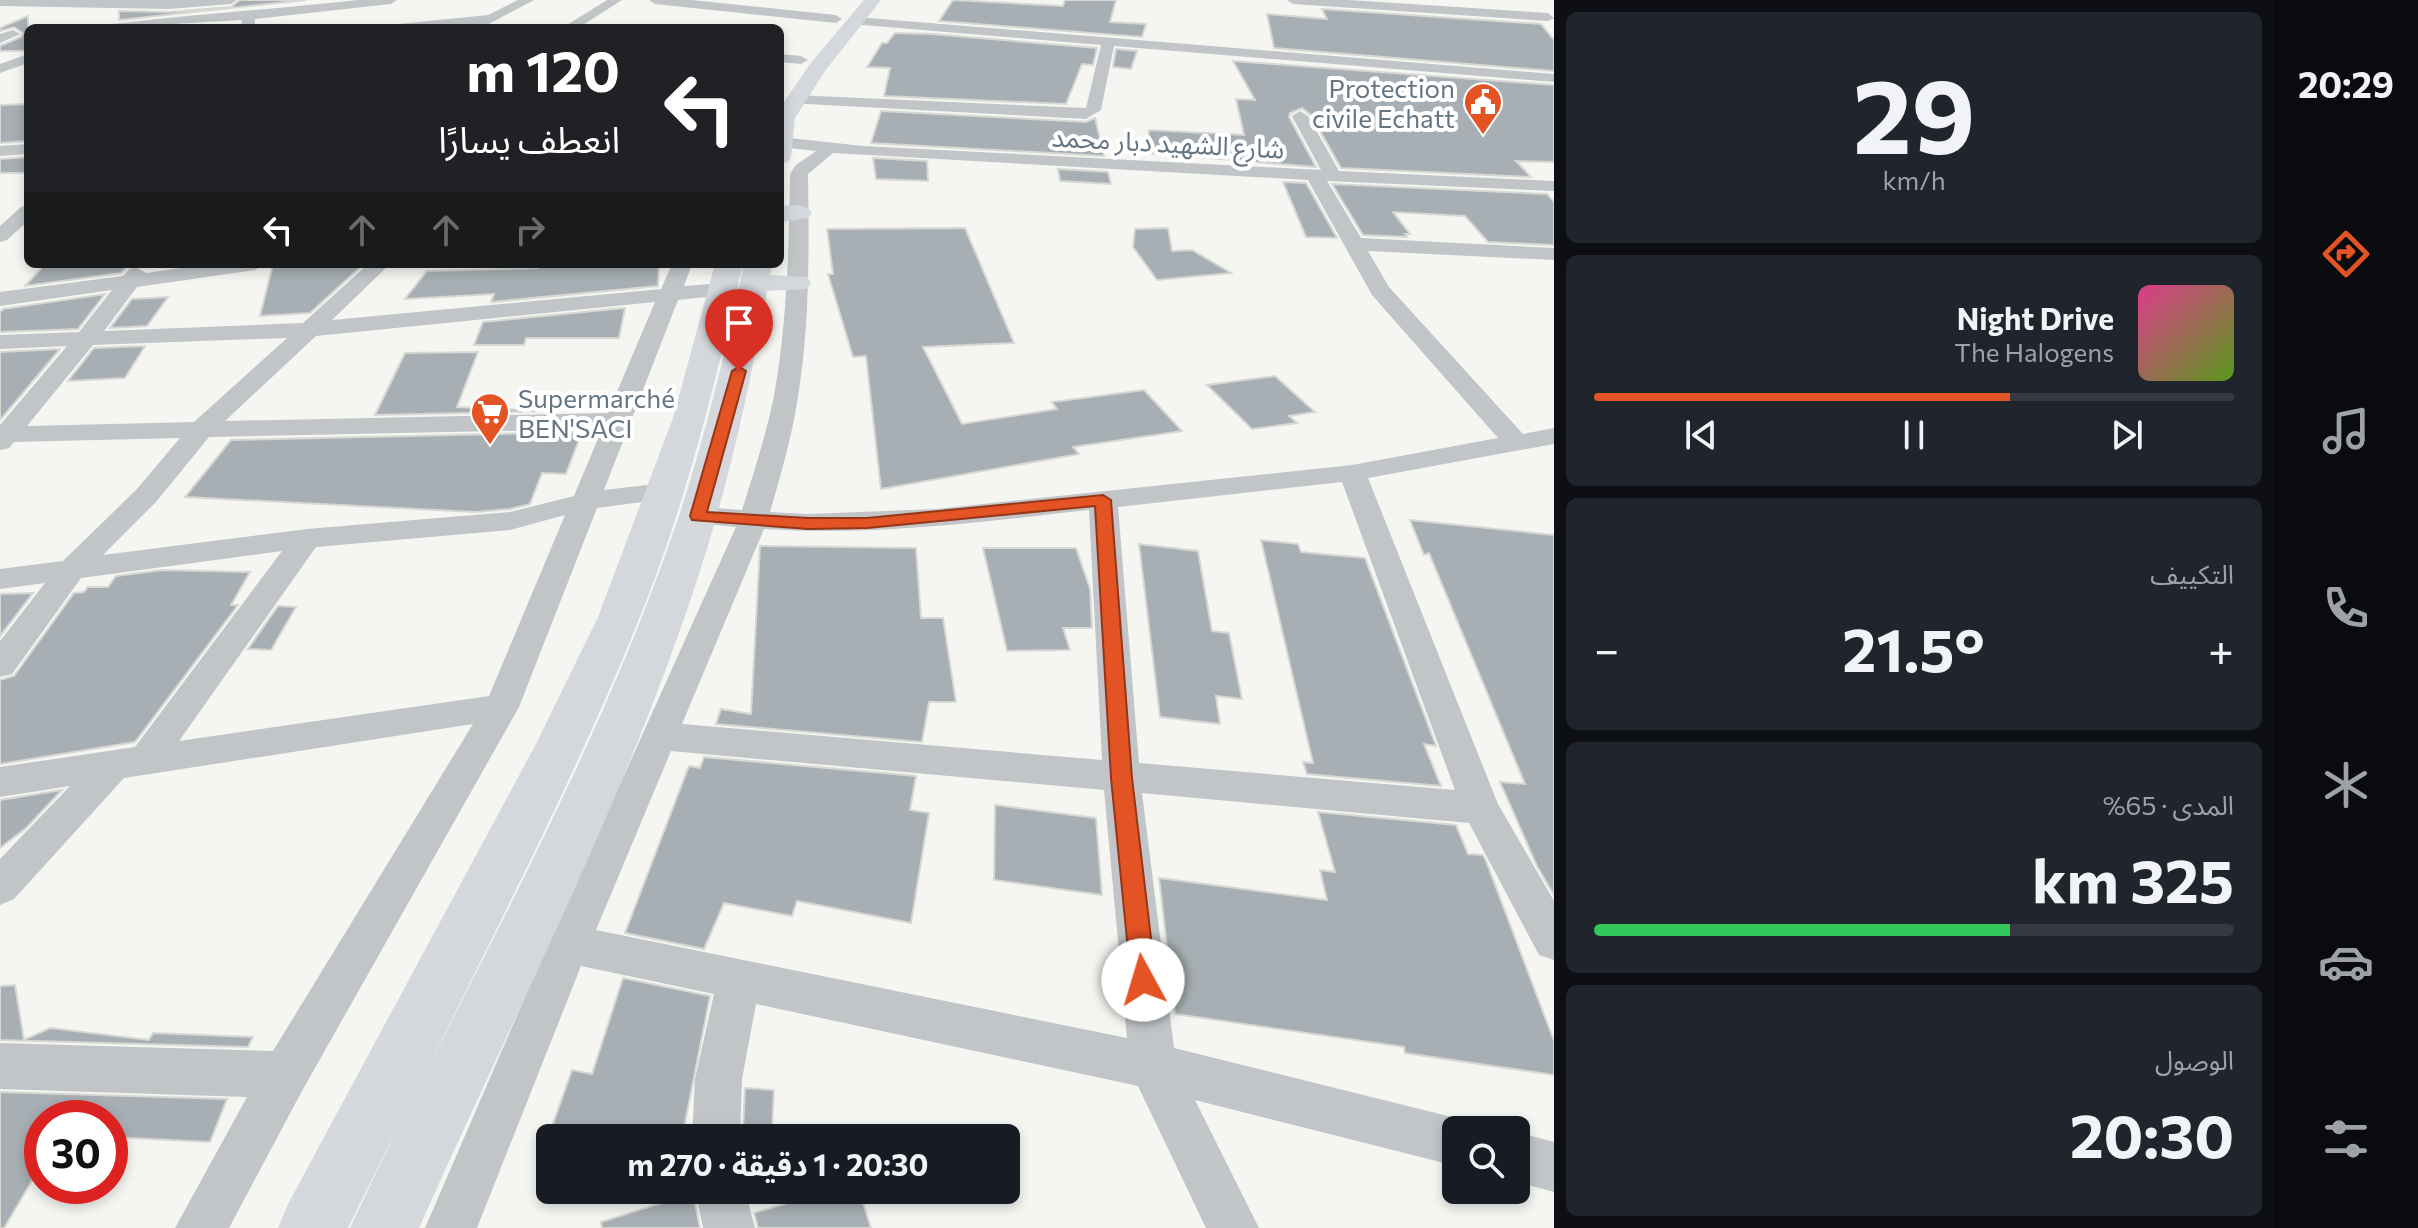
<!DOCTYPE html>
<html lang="ar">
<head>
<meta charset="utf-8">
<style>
  body { margin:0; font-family:Commissioner,"Noto Sans Arabic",sans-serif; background:#20242c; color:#f1f3f6; direction:rtl; height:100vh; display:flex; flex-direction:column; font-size:30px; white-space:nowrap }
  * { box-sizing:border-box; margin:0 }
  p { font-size:26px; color:#9ea1a6 }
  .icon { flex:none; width:44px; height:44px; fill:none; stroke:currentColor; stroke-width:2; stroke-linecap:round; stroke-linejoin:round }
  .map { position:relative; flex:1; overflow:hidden; direction:ltr }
  .panel { display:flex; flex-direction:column; gap:12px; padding:12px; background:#0d0f14; width:720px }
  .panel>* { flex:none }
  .guide { position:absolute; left:24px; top:24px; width:760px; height:244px; border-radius:12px; box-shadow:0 4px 12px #0003; direction:rtl; background:#202124; color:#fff; overflow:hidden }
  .controls { position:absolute; left:1442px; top:1116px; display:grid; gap:16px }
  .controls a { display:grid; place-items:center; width:88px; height:88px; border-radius:12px; background:#171b24; box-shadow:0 4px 12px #0003; font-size:40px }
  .speed { position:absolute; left:24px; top:1100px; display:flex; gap:16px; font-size:40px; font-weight:700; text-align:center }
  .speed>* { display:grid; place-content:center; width:104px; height:104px; border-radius:50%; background:#171b24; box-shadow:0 4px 12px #0003; line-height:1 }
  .speed .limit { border:12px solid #d22; background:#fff; color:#111 }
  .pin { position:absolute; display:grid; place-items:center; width:68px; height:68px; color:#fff; margin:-82px -34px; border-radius:50% 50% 50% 0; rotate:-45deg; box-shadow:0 0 8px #0007 }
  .pin .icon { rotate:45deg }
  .me { position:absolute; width:88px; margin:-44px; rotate:354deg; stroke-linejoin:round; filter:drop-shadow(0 0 6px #0008) }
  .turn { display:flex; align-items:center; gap:28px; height:168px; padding:0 32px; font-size:36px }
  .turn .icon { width:104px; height:104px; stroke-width:2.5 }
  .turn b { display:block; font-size:56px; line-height:68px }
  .lanes { display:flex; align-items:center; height:76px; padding:0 32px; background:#0003; justify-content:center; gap:40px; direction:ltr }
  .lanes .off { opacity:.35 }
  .big { font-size:60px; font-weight:700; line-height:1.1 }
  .panel .widget { flex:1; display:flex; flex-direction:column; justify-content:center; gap:12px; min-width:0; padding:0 28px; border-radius:12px; background:#20242c }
  .panel .dial { align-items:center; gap:0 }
  .dial b { font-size:104px; line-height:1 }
  .song { display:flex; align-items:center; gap:24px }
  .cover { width:96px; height:96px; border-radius:12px; background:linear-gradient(135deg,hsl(330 70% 55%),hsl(90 70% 35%)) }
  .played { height:8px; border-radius:4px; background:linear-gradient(90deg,#e35324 65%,#363941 65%) }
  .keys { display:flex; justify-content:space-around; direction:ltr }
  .heat { display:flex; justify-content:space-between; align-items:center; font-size:44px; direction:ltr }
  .charge { height:12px; border-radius:6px; background:linear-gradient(90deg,#34c759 65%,#363941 0) }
  .trip { position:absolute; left:536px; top:1124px; width:484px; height:80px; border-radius:12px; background:#171b24; box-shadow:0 4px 12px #0003; font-weight:700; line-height:80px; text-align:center; direction:rtl }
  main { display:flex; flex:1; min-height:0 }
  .tabs { display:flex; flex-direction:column; width:144px; justify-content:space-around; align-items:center; background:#090b0e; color:#9ea1a6 }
  .tabs .icon { width:56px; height:56px }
  .tabs .active { color:#e35324 }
  .tabs b { font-size:36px; color:#f1f3f6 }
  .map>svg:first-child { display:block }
  .building { fill:#a7afb4; stroke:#d7d7d4; stroke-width:2 }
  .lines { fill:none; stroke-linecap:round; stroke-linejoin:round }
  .minor { fill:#c1c5c8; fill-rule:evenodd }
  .major { fill:#d4d8dc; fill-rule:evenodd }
  .route { fill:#e35324; stroke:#943617; stroke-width:2 }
  .labels { text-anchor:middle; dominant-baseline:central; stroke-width:8; stroke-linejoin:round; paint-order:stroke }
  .far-poi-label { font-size:26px; fill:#647583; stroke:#fff; text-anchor:end }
  .far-street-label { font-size:26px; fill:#647583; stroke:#fff }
</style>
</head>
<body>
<main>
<nav class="tabs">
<b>20:29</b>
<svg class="icon active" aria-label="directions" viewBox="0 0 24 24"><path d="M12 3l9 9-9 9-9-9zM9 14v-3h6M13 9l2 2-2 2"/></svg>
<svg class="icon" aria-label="music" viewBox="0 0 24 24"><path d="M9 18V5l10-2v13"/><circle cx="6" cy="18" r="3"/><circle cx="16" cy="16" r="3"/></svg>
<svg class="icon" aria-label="phone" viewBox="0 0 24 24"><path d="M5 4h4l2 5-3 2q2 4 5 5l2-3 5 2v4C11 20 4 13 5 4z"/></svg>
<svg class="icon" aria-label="climate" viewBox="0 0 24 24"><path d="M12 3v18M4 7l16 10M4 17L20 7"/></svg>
<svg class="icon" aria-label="car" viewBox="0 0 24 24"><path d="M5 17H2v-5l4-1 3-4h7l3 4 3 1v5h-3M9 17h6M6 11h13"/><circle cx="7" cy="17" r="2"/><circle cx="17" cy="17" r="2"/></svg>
<svg class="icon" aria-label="filters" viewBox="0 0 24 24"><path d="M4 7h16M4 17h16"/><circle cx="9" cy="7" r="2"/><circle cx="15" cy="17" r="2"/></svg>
</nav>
<section class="panel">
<div class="widget dial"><b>29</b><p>km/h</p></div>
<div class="widget">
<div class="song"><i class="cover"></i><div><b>Night Drive</b><p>The Halogens</p></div></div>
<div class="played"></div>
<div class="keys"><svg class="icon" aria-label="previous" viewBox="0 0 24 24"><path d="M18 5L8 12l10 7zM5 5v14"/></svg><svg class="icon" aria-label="pause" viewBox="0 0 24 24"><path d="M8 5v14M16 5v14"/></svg><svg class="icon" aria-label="next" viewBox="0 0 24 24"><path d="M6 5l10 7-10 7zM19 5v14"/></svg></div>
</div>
<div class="widget"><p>التكييف</p>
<div class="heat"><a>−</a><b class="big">21.5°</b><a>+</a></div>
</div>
<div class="widget"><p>المدى · 65%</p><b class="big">325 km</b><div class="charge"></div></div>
<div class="widget"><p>الوصول</p><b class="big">20:30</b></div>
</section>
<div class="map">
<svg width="1554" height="1228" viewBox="0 0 1554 1228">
  <rect width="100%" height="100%" fill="#f5f6f2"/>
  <path class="building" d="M240,0H306L119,20V11L169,12L231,7Z
    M953,0L1063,6L1065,0H1116L1110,22L1146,24L1142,37L939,21Z
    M1322,9L1541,24L1554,40V71L1274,48L1267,14L1327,19Z
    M28,16V51H0V46L21,37L23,33L14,27L0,31V28Z
    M895,33L931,34L1097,48L1093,65L1082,64L1066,104L884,96L890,68L867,67L882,43H887Z
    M1116,49L1137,51L1131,69L1113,67Z
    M1233,61L1554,85V162L1516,161L1531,177L1341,168L1311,115L1302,108L1290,113L1289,117L1316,167L1147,153L1149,130L1244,135L1236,99L1255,100Z
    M28,104V141L0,143V105Z
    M881,111L1086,122L1095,118L1104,156L871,143Z
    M28,157V173H0V159Z
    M873,158L927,161L928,181L876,179Z
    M1058,169L1108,172L1111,184L1060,181Z
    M1283,182L1306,183L1337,238L1306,237Z
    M1332,184L1547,194L1554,202V245L1488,242L1465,216L1393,212L1410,234H1405L1407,237L1363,235Z
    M965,228L1014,343L923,347L962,424L1057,409L1052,402L1144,390L1182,431L1073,447L1079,454L881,489L866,356L853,357L828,274H833L827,229Z
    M1168,228L1172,251L1192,250L1231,273L1157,280L1133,247L1135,229Z
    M45,264H138L128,266L121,273L25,286Z
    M273,264H364L310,313L260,316Z
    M539,264H659L658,286L491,302L494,294L405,299L427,271L538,268Z
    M105,294L78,329L0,332V312L3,309Z
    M168,297L147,326L110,328L132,299Z
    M625,308L619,338H526L524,345H474L483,322Z
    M145,346L125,378L68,381L94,348Z
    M60,349L0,420V352Z
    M478,352L457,407L552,411L375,415L405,353Z
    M1275,376L1315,412L1289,416L1297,423L1252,429L1207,385Z
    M582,432L566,474L542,473L530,504L510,509L475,512L185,497L231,440Z
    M1410,520L1554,535V895L1537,866L1500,782L1525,784L1429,553L1424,555Z
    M1261,540L1298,544L1301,552L1365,558L1436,746L1424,744L1441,786L1307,774L1303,762L1313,763Z
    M1139,544L1198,551L1212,631L1229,633L1242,699L1216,696L1220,724L1160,717Z
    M760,546L916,548L921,618H943L956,702H929L922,742L716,724L721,709L751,714Z
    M983,548H1076L1090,589L1092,628H1063L1070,650L1007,651Z
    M162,570L250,572L231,605H238L135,742L0,764V680L14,676L74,593L84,592L88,587H108L116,576Z
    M33,593L0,636V594Z
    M278,606L296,607L271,650L248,649Z
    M704,757L916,776L910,810L929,813L911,923L797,901L792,916L724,903L704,949L625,933L689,766L700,768Z
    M62,790L26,828L0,848V800Z
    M995,805L1096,818L1102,895L994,880Z
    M1318,812L1456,825L1468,854L1483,855L1486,861L1554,1041V1075L1405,1053L1404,1047L1175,1014L1159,878L1327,900L1320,870L1335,872Z
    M623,978L710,996L682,1138H548L572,1070L592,1074Z
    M15,985L24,1040L50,1028L149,1040L153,1033L253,1037L248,1047L0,1040V986Z
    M745,1088L774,1090L772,1130L743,1129Z
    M0,1092L227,1099L210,1142L110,1137V1118H42V1164L4,1228H0Z
    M832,1190H859L871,1228H758L754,1213Z
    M693,1193L700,1228H602L601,1222Z"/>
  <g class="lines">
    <path class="minor" d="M0,0H237L231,4L169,9L0,6Z
      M358,0H397L391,4L255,19V28H241L242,20L106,28L113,24C194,14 276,9 358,0Z
      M518,0H534L481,28H467L468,25L392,28L399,24L488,15Z
      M607,0H622L578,28H562Z
      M649,0H691L836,15L842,19L836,23L655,4Z
      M1287,0H1349L1548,13L1554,18L1548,21L1293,4Z
      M856,17L1554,74V82L1114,46L1101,110L1086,119L788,103L786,100L794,95L1086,108L1101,45L851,24L849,21Z
      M13,30L20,34L0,43V34Z
      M28,54V63L0,73V64Z
      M780,54L801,56L808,60L801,64L780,62Z
      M1300,111L1308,116L1339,171L1554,181V191L1327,181L1361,238L1554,248V260L1368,251L1389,287L1523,434L1554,428V444L1368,478L1498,804L1554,901V960L1539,955L1469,823L1142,793L1174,1048L1456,1118L1473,1125L1475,1130H1456V1166L1195,1100L1259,1228H1206L1138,1086L756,1004L742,1079L740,1138H692L695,1079L714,994L581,966L477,1228H425L548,944L736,527L688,522L684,516L688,510L698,507L742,510C754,472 766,435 774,396C787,323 789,248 790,174L796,165L816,151L780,147V137L863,146L1321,170L1292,116ZM833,153L1308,180L1372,295L1498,438L1352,465L936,509L808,514L770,512C781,474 792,436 798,397C810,324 809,248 808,174ZM1342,482L1455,790L1139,763L1118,507ZM1089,510L1102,760L682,724L764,529C873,536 981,522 1089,510ZM671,751L1104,790L1127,1038L596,930Z
      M28,144V154L0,156V146Z
      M28,205V221L7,240L0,242V226L21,207Z
      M209,264H265L255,270L137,287L104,331L303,323L368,264H390L332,320L661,289L672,264H692L684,286L724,283L735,289L724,295L678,300L604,490L664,483L674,485L678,491L674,497L664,499L597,508L519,707L302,1091L229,1228H175L247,1097L0,1089V1043L273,1051L473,724L124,778L14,899L0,905V859L70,786L0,797V767L135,747L282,551L81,578L12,674L0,677V641L45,583L0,589V569L63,561L136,490L180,438L14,442L9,448L0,450V425L67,346L0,349V335L79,332L112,290L0,306V292L123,276L129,269L136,267L146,273ZM655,302L608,413L225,421L316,336ZM287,338L194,422L27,426L93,345ZM602,429L574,496L510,512L307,529L103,555L156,502L209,437ZM565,515L489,696L179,741L316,547L510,530Z
      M1516,1132L1554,1142V1192L1516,1182Z
      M695,1190H745L755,1228H703Z"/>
    <path class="major" d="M864,0H881L825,71L795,118L791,157L788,162L780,164V108L810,64Z
      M799,205L808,208L812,213L808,218L780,222V206Z
      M715,264H743C715,384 686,504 639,619C576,775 497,927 422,1079C515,895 613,712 679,516C706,434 726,349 744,264H772L770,275L807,277L811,283L807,289L767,291C753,367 738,441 717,515C647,759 522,996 419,1228H350L400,1122L348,1228H278L288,1204L536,744L598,617L673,418Z"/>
  </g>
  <path class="route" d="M739,367L746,371L707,512L808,518H867L1103,495L1111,500L1132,778L1156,980L1152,988L1143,991L1135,988L1131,980L1111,778L1095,506L867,528L808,529L692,520L690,516L732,371Z"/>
  <defs>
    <g id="civic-pin" transform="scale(2)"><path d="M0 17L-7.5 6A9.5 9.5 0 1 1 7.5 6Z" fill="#e35324" stroke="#fff"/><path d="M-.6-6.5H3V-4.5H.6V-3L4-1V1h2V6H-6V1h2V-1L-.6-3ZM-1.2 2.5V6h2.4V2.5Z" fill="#fff"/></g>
    <g id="supermarket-pin" transform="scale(2)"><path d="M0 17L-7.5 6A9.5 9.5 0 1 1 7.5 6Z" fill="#e35324" stroke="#fff"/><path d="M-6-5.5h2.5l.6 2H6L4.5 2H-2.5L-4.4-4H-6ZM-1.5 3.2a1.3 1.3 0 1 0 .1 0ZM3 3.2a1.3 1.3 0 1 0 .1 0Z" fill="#fff"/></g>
  </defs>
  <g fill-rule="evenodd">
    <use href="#civic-pin" x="1483" y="102"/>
    <use href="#supermarket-pin" x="490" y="412"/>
  </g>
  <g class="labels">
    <g class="far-poi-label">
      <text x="1455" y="87">Protection<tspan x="1455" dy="30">civile Echatt</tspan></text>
      <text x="518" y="397" text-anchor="start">Supermarché<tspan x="518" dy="30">BEN'SACI</tspan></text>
    </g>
    <g class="far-street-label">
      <text transform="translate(1168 142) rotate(3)">شارع الشهيد دبار محمد</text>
    </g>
  </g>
</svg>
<div class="controls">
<a><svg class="icon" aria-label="search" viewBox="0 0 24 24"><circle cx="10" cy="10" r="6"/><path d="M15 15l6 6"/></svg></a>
</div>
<div class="speed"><div class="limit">30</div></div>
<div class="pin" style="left:739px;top:371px;background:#d93025"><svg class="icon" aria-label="arrive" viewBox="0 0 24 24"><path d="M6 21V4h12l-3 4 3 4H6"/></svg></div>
<svg class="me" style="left:1143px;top:980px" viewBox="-20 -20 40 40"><circle r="19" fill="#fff"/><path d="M0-13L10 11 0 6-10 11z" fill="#e35324"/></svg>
<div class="trip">20:30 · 1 دقيقة · 270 m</div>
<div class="guide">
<div class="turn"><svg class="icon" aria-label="left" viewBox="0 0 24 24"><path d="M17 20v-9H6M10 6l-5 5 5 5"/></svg><div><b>120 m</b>انعطف يسارًا</div></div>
<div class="lanes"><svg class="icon" aria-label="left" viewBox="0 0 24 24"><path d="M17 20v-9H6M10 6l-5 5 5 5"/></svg><svg class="icon off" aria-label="ahead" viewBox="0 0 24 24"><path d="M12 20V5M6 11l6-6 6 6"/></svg><svg class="icon off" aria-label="ahead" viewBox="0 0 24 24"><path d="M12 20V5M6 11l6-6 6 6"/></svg><svg class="icon off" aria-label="right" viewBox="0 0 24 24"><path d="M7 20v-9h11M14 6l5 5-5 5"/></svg></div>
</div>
</div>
</main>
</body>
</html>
